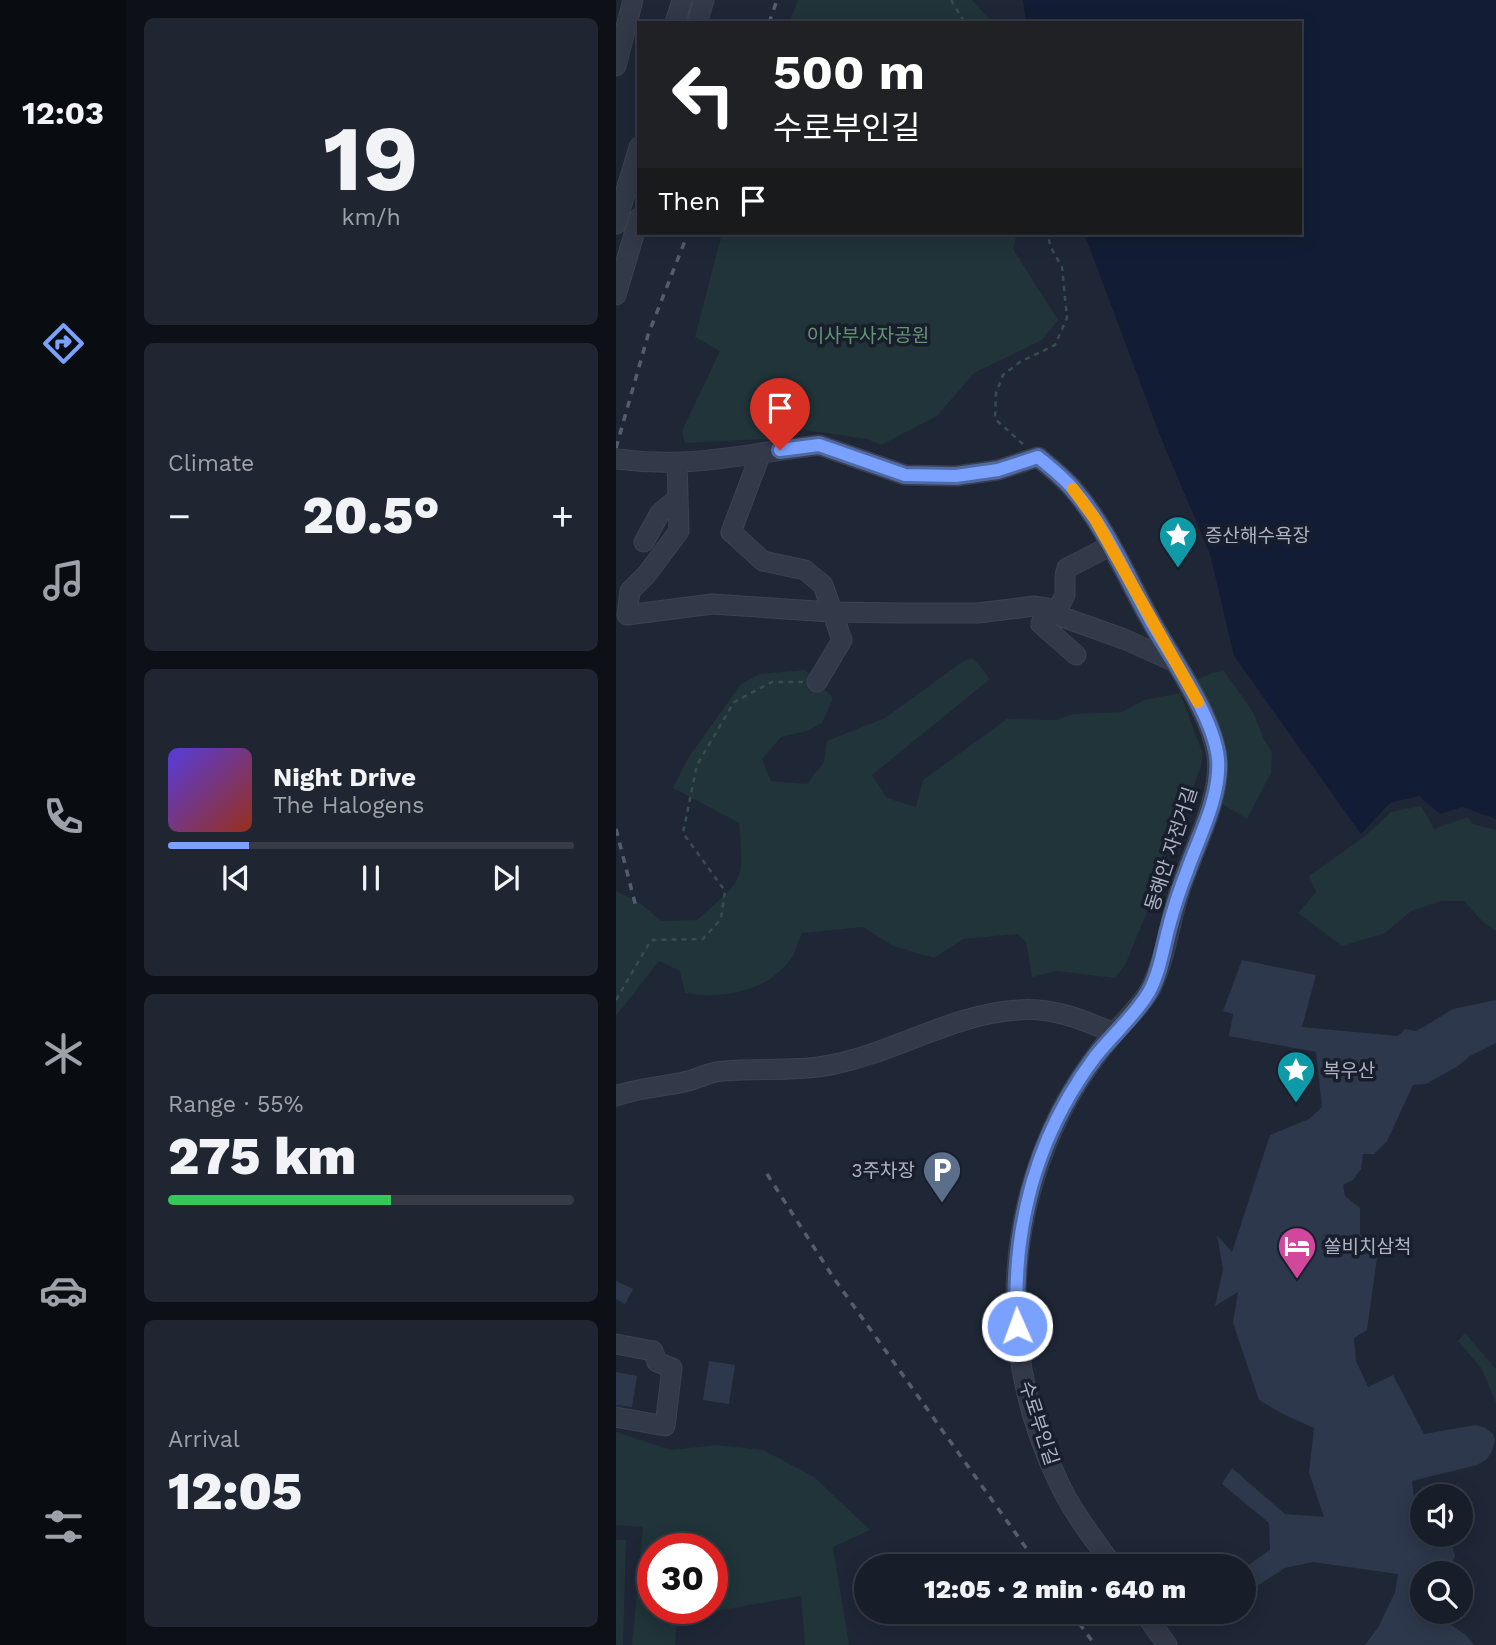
<!DOCTYPE html>
<html lang="en">
<head>
<meta charset="utf-8">
<style>
  body { margin:0; font-family:"Work Sans","Noto Sans KR",sans-serif; background:#202631; color:#f1f3f6; height:100vh; display:flex; flex-direction:column; font-size:26px; white-space:nowrap }
  * { box-sizing:border-box; margin:0 }
  p { font-size:23px; color:#9ea2a8 }
  .icon { flex:none; width:38px; height:38px; fill:none; stroke:currentColor; stroke-width:2; stroke-linecap:round; stroke-linejoin:round }
  .map { position:relative; flex:1; overflow:hidden }
  .side { display:flex; flex-direction:column; gap:18px; padding:18px; background:#0d1017; width:490px }
  .side>* { flex:none }
  .hud { position:absolute; left:21px; top:21px; width:665px; height:214px; border-radius:0px; box-shadow:0 4px 18px #0003,0 0 0 2px #363b46; background:#202124; color:#fff; overflow:hidden }
  .controls { position:absolute; left:794px; top:1484px; display:grid; gap:14px }
  .controls a { display:grid; place-items:center; width:63px; height:63px; border-radius:50%; background:#171d29; box-shadow:0 4px 18px #0003,0 0 0 2px #363b46; font-size:35px }
  .speed { position:absolute; left:21px; top:1533px; display:flex; gap:14px; font-size:35px; font-weight:700; text-align:center }
  .speed>* { display:grid; place-content:center; width:91px; height:91px; border-radius:50%; background:#171d29; box-shadow:0 4px 18px #0003,0 0 0 2px #363b46; line-height:1 }
  .speed .limit { border:10px solid #d22; background:#fff; color:#111 }
  .pin { position:absolute; display:grid; place-items:center; width:60px; height:60px; color:#fff; margin:-72px -30px; border-radius:50% 50% 50% 0; rotate:-45deg; box-shadow:0 0 7px #0007 }
  .pin .icon { rotate:45deg }
  .me { position:absolute; width:77px; margin:-38px; rotate:358deg; stroke-linejoin:round; filter:drop-shadow(0 0 5px #0008) }
  .turn { display:flex; align-items:center; gap:24px; height:147px; padding:0 21px; font-size:32px }
  .turn .icon { width:91px; height:91px; stroke-width:2.5 }
  .turn b { display:block; font-size:49px; line-height:60px }
  .then { display:flex; align-items:center; height:66px; padding:0 21px; background:#0003; gap:14px; font-size:26px }
  .big { font-size:52px; font-weight:800; line-height:1.1 }
  .side .card { flex:1; display:flex; flex-direction:column; justify-content:center; gap:10px; min-width:0; padding:0 24px; border-radius:10px; background:#202631 }
  .side .dial { align-items:center; gap:0 }
  .dial b { font-size:91px; line-height:1 }
  .song { display:flex; align-items:center; gap:21px }
  .cover { width:84px; height:84px; border-radius:10px; background:linear-gradient(135deg,hsl(250 70% 55%),hsl(10 70% 35%)) }
  .played { height:7px; border-radius:4px; background:linear-gradient(90deg,#79a1fd 20%,#363b46 20%) }
  .keys { display:flex; justify-content:space-around; direction:ltr }
  .heat { display:flex; justify-content:space-between; align-items:center; font-size:38px; direction:ltr }
  .charge { height:10px; border-radius:5px; background:linear-gradient(90deg,#34c759 55%,#363b46 0) }
  .trip { position:absolute; left:238px; top:1554px; width:402px; height:70px; border-radius:35px; background:#171d29; box-shadow:0 4px 18px #0003,0 0 0 2px #363b46; font-weight:800; line-height:70px; text-align:center }
  main { display:flex; flex:1; min-height:0 }
  .tabs { display:flex; flex-direction:column; width:126px; justify-content:space-around; align-items:center; background:#090c10; color:#9ea2a8 }
  .tabs .icon { width:49px; height:49px }
  .tabs .selected { color:#79a1fd }
  .tabs b { font-size:32px; color:#f1f3f6 }
  .map>svg:first-child { display:block }
  .green { fill:#203439; fill-rule:evenodd }
  .water { fill:#121d35 }
  .building { fill:#2d384c }
  .lines { fill:none; stroke-linecap:round; stroke-linejoin:round }
  .minor-casing { stroke:#3c4251; stroke-width:21 }
  .path { stroke:#394d51; stroke-width:2.5; stroke-dasharray:5 5; stroke-linecap:butt }
  .minor { stroke:#323948; stroke-width:19 }
  .rail { stroke:#545d6f; stroke-width:3.5; stroke-dasharray:7 7; stroke-linecap:butt }
  .route-casing { stroke:#4f69a4; stroke-width:18 }
  .route { stroke:#79a1fd; stroke-width:12 }
  .slow { stroke:#f59e0b; stroke-width:12 }
  .labels { text-anchor:middle; dominant-baseline:central; stroke-width:7; stroke-linejoin:round; paint-order:stroke }
  .park-label { font-size:19px; fill:#639673; stroke:#181e2c }
  .poi-label { font-size:19px; fill:#acb3c5; stroke:#181e2c; text-anchor:start }
  .street-label { font-size:19px; fill:#acb3c5; stroke:#181e2c }
</style>
</head>
<body>
<main>
<nav class="tabs">
<b>12:03</b>
<svg class="icon selected" aria-label="directions" viewBox="0 0 24 24"><path d="M12 3l9 9-9 9-9-9zM9 14v-3h6M13 9l2 2-2 2"/></svg>
<svg class="icon" aria-label="music" viewBox="0 0 24 24"><path d="M9 18V5l10-2v13"/><circle cx="6" cy="18" r="3"/><circle cx="16" cy="16" r="3"/></svg>
<svg class="icon" aria-label="phone" viewBox="0 0 24 24"><path d="M5 4h4l2 5-3 2q2 4 5 5l2-3 5 2v4C11 20 4 13 5 4z"/></svg>
<svg class="icon" aria-label="climate" viewBox="0 0 24 24"><path d="M12 3v18M4 7l16 10M4 17L20 7"/></svg>
<svg class="icon" aria-label="car" viewBox="0 0 24 24"><path d="M5 17H2v-5l4-1 3-4h7l3 4 3 1v5h-3M9 17h6M6 11h13"/><circle cx="7" cy="17" r="2"/><circle cx="17" cy="17" r="2"/></svg>
<svg class="icon" aria-label="filters" viewBox="0 0 24 24"><path d="M4 7h16M4 17h16"/><circle cx="9" cy="7" r="2"/><circle cx="15" cy="17" r="2"/></svg>
</nav>
<section class="side">
<div class="card dial"><b>19</b><p>km/h</p></div>
<div class="card"><p>Climate</p>
<div class="heat"><a>−</a><b class="big">20.5°</b><a>+</a></div>
</div>
<div class="card">
<div class="song"><i class="cover"></i><div><b>Night Drive</b><p>The Halogens</p></div></div>
<div class="played"></div>
<div class="keys"><svg class="icon" aria-label="previous" viewBox="0 0 24 24"><path d="M18 5L8 12l10 7zM5 5v14"/></svg><svg class="icon" aria-label="pause" viewBox="0 0 24 24"><path d="M8 5v14M16 5v14"/></svg><svg class="icon" aria-label="next" viewBox="0 0 24 24"><path d="M6 5l10 7-10 7zM19 5v14"/></svg></div>
</div>
<div class="card"><p>Range · 55%</p><b class="big">275 km</b><div class="charge"></div></div>
<div class="card"><p>Arrival</p><b class="big">12:05</b></div>
</section>
<div class="map">
<svg width="880" height="1645" viewBox="0 0 880 1645">
  <rect width="100%" height="100%" fill="#1f2737"/>
  <path class="green" d="M182,0H356L377,23H173Z
    M106,233H401L397,249L442,320L426,340L358,373L321,416L265,445L251,439L189,430L150,439L69,443L66,431L104,351L79,337Z
    M357,658L374,679L256,775L271,798L300,807L307,780L391,719L440,720L458,714L506,712L528,700L564,693L587,754L585,766L561,831L550,848L530,914L510,963L499,978L440,971L416,977L410,942L401,934L347,939L318,958L277,946L247,927L186,933C182,941 180,952 175,959C150,993 107,999 69,993L64,971L43,961L0,1016V891L24,903L45,921L81,920C126,879 129,885 123,823L57,788L72,758L125,684L144,674L189,670L217,698L206,723L191,731L165,737L146,759L155,781L191,784L208,762L211,741L269,718L346,662Z
    M608,671L637,712L648,740L656,752L655,773L631,819L603,802L580,680L596,673Z
    M805,806L818,829L852,817L857,824L880,830V931L867,922L848,901H825L795,911L769,933L726,946L682,913L700,892L693,876L748,837L775,812Z
    M849,1333L880,1369V1403L866,1369L842,1341Z
    M0,1432L55,1450L100,1445L147,1450L198,1477L254,1530L217,1547L233,1645H189L185,1596L61,1618L59,1645H16L27,1527L0,1525ZM37,1549H96V1608H37Z
    M0,1540H10L7,1645H0Z"/>
  <path class="water" d="M407,0H880V819L846,807L824,814L803,796L774,803L745,834L618,656L594,554L545,438L468,233H684V23H410Z"/>
  <path class="building" d="M626,960L700,975L686,1027L782,1036L789,1029L799,1031L806,1028L837,1009L880,1000V1043L854,1056L842,1066L810,1084L797,1085L771,1141L758,1154H747L745,1169L737,1180L727,1185L729,1196L744,1208V1235L764,1236L751,1330L738,1338L740,1361L752,1387L777,1375L808,1434L860,1425L869,1428L877,1434L879,1440L876,1451L871,1459L861,1465L796,1481L801,1526L807,1527V1535H823L835,1541L839,1556L833,1569L822,1573H807V1612H816L850,1635L858,1645H749L763,1626L779,1592L782,1574L697,1562L669,1568L628,1594V1568L654,1550L653,1523L606,1484L616,1468L669,1514L708,1517L693,1472L698,1428L667,1414L643,1400L617,1323L622,1292L599,1306L607,1269L601,1235L616,1252L654,1135L693,1119L706,1107L700,1052L613,1036L617,1014L607,1011Z
    M0,1281L17,1289L9,1304L0,1299Z
    M93,1361L119,1365L113,1404L87,1400Z
    M0,1372L21,1376L16,1407L0,1405Z"/>
  <g class="lines">
    <g class="minor-casing">
      <path id="minor" d="M59,23L66,0
        M81,23L88,0
        M0,66L17,0
        M0,224L23,147
        M0,295L23,218
        M0,459C52,466 94,461 145,453
        M61,463L63,531L31,574L14,591L11,615L96,604L215,612L287,613H362L419,606L431,608L449,618L508,639L557,661
        M28,542L44,513L62,498
        M431,608L425,624L460,655
        M440,613L449,595V576L451,568L494,546
        M201,682L226,640L207,585L189,570L147,561L115,532L145,453L203,445L289,475L340,476L382,470L422,457C435,468 448,478 459,491C490,528 510,576 534,619C555,658 596,713 601,757C606,794 579,847 567,881C554,916 551,955 535,988C526,1005 512,1017 500,1031C481,1053 464,1077 450,1102C386,1223 383,1359 443,1483C457,1513 478,1539 497,1566
        M0,1096C24,1087 48,1087 72,1081C84,1078 96,1071 108,1071C145,1068 183,1072 219,1064C281,1051 338,1014 402,1010C437,1007 467,1020 498,1033
        M0,1344L37,1351L41,1362L56,1368L49,1426L0,1417
        M528,1612L551,1645"/>
    </g>
    <path class="path" d="M335,0L349,23
      M407,444L379,419L380,393L387,375L404,362L439,345L451,318L446,267L434,246L432,233
      M0,1000L35,940L87,939L105,919L109,891L67,833L81,765L118,702L156,682H187"/>
    <use href="#minor" class="minor"/>
    <path class="rail" d="M153,23L161,0
      M0,448L32,335L72,233
      M0,829L20,907
      M151,1174L217,1277L423,1566
      M455,1612L479,1645"/>
  </g>
  <g class="lines">
    <g class="route-casing">
      <path id="route" d="M164,450L203,445L289,475L340,476L382,470L422,457C434,467 447,477 457,489C490,527 511,578 535,621C556,659 598,717 602,759C605,796 583,837 571,871C564,889 558,907 553,926C547,948 544,972 533,992C519,1016 496,1035 479,1057C420,1136 396,1228 401,1326"/>
    </g>
    <use href="#route" class="route"/>
    <path class="slow" d="M457,489L479,519L582,702"/>
  </g>
  <defs>
    <g id="sight-pin" transform="scale(2.0125)"><path d="M0 17L-7.5 6A9.5 9.5 0 1 1 7.5 6Z" fill="#0f9aa8" stroke="#181e2c"/><path d="M0-6L1.8-2.2L6-1.7L2.9 1.2L3.7 5.4L0 3.3L-3.7 5.4L-2.9 1.2L-6-1.7L-1.8-2.2Z" fill="#fff"/></g>
    <g id="parking-pin" transform="scale(2.0125)"><path d="M0 17L-7.5 6A9.5 9.5 0 1 1 7.5 6Z" fill="#5c6f8a" stroke="#181e2c"/><path d="M-3.5-5.5H1a3.5 3.5 0 0 1 0 7H-1V5.5H-3.5ZM-1-3.4V-.6H.8a1.4 1.4 0 0 0 0-2.8Z" fill="#fff"/></g>
    <g id="hotel-pin" transform="scale(2.0125)"><path d="M0 17L-7.5 6A9.5 9.5 0 1 1 7.5 6Z" fill="#d1479c" stroke="#181e2c"/><path d="M-6-4.5h1.5V1H6V5H4.5V3h-9V5H-6ZM-4 0a1.8 1.8 0 1 1 3.6 0ZM.5 0V-2.5h3Q6-2.5 6 0Z" fill="#fff"/></g>
  </defs>
  <g fill-rule="evenodd">
    <use href="#sight-pin" x="562" y="535"/>
    <use href="#sight-pin" x="680" y="1070"/>
    <use href="#parking-pin" x="326" y="1170"/>
    <use href="#hotel-pin" x="681" y="1246"/>
  </g>
  <g class="labels">
    <g class="park-label">
      <text x="252" y="335">이사부사자공원</text>
    </g>
    <g class="poi-label">
      <text x="589" y="535">증산해수욕장</text>
      <text x="707" y="1070">복우산</text>
      <text x="299" y="1170" text-anchor="end">3주차장</text>
      <text x="708" y="1246">쏠비치삼척</text>
    </g>
    <g class="street-label">
      <text transform="translate(555 849) rotate(-72)">동해안 자전거길</text>
      <text transform="translate(423 1423) rotate(72)">수로부인길</text>
    </g>
  </g>
</svg>
<div class="controls">
<a><svg class="icon" aria-label="sound" viewBox="0 0 24 24"><path d="M4 9h4l5-4v14l-5-4H4zM17 9q2 3 0 6"/></svg></a>
<a><svg class="icon" aria-label="search" viewBox="0 0 24 24"><circle cx="10" cy="10" r="6"/><path d="M15 15l6 6"/></svg></a>
</div>
<div class="speed"><div class="limit">30</div></div>
<div class="pin" style="left:164px;top:450px;background:#d93025"><svg class="icon" aria-label="arrive" viewBox="0 0 24 24"><path d="M6 21V4h12l-3 4 3 4H6"/></svg></div>
<svg class="me" style="left:401px;top:1326px" viewBox="-20 -20 40 40"><circle r="17" fill="#79a1fd" stroke="#fff" stroke-width="3"/><path d="M0-11L8 9 0 5-8 9z" fill="#fff"/></svg>
<div class="trip">12:05 · 2 min · 640 m</div>
<div class="hud">
<div class="turn"><svg class="icon" aria-label="left" viewBox="0 0 24 24"><path d="M17 20v-9H6M10 6l-5 5 5 5"/></svg><div><b>500 m</b>수로부인길</div></div>
<div class="then">Then<svg class="icon" aria-label="arrive" viewBox="0 0 24 24"><path d="M6 21V4h12l-3 4 3 4H6"/></svg></div>
</div>
</div>
</main>
</body>
</html>
